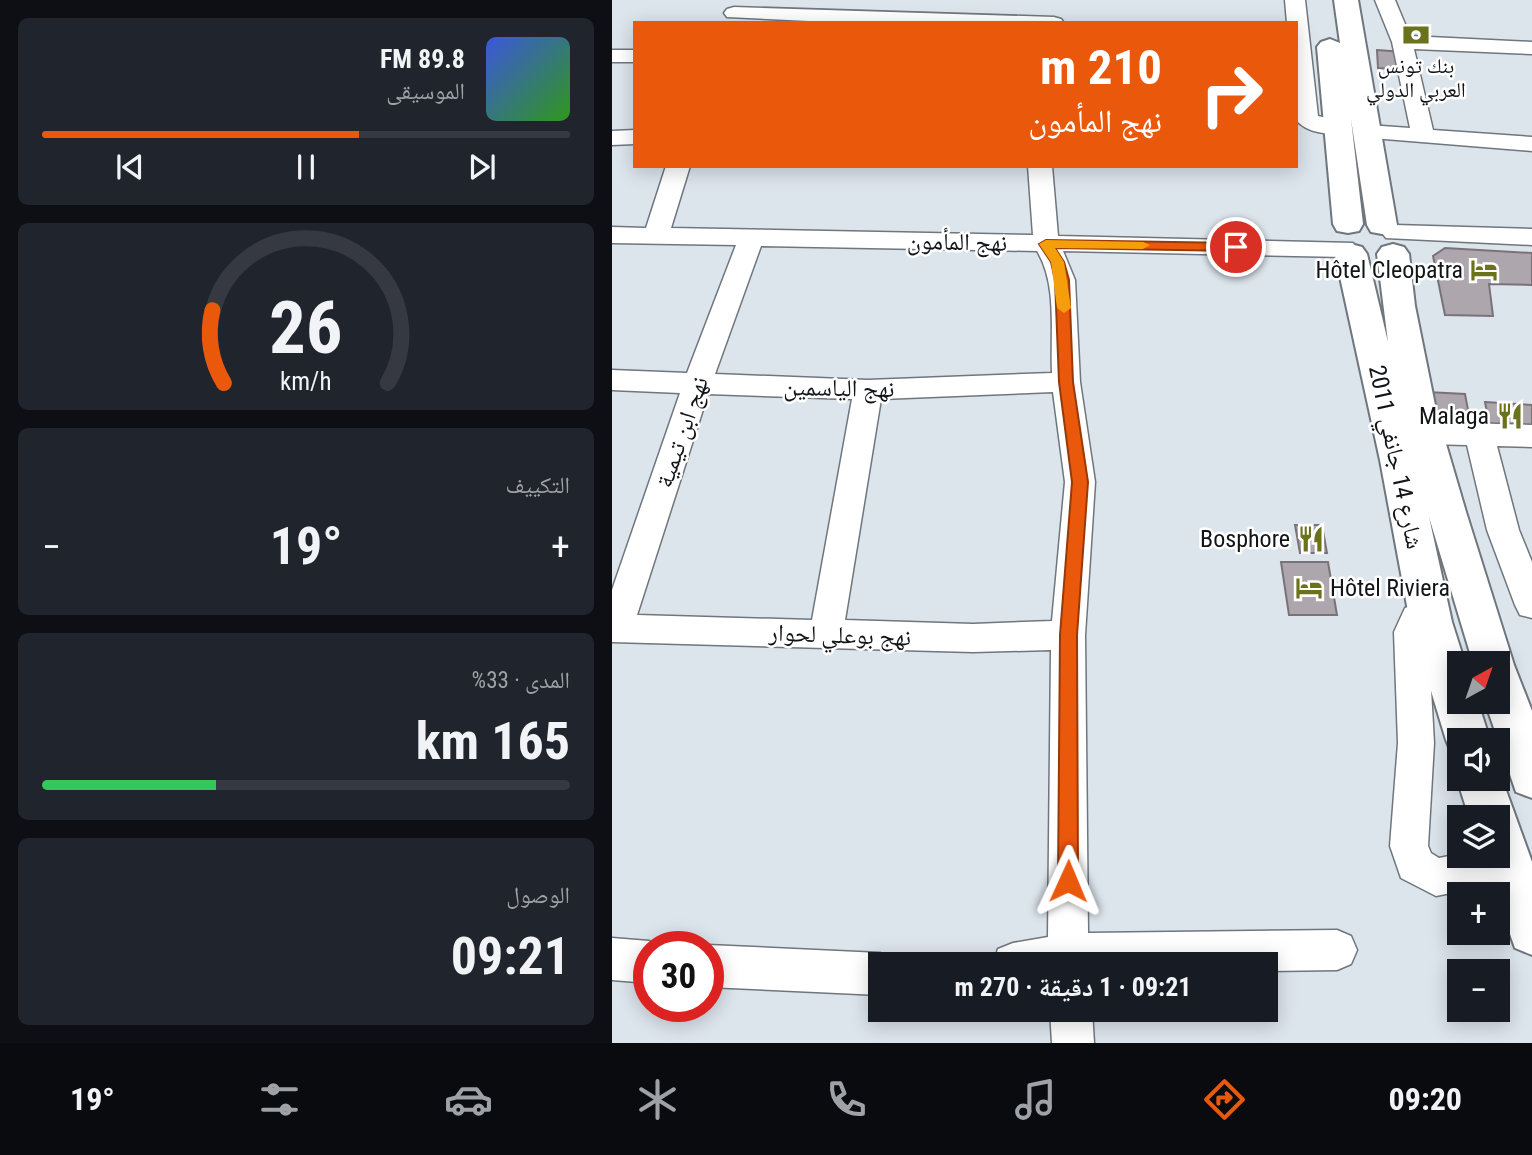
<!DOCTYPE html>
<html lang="ar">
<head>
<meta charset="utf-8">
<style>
  body { margin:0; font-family:"Roboto Condensed","Noto Naskh Arabic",sans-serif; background:#20242c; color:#f1f3f6; direction:rtl; height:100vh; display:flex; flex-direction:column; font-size:26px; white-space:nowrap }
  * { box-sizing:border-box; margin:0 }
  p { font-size:23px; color:#9ea1a6 }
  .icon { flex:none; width:38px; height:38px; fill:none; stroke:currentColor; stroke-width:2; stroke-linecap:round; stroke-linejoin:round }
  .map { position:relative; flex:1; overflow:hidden; direction:ltr }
  .details { display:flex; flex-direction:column; gap:18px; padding:18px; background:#0d0f14; width:612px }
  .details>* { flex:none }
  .guide { position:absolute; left:21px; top:21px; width:665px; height:147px; border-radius:0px; box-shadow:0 4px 18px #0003; direction:rtl; background:#ea580c; color:#fff; overflow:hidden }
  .needle { width:46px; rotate:40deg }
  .fabs { position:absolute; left:835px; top:651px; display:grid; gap:14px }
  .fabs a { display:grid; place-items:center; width:63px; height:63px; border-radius:0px; background:#171b24; box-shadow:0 4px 18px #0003; font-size:35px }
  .speed { position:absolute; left:21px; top:931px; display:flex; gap:14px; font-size:35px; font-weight:700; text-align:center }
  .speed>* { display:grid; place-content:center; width:91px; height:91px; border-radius:50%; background:#171b24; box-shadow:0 4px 18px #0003; line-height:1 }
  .speed .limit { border:10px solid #d22; background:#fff; color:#111 }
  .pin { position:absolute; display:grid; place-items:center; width:60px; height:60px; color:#fff; margin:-30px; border:4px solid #fff; border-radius:50%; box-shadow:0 2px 7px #0007 }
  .me { position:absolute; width:77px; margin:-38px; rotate:1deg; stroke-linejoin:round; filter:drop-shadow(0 0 5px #0008) }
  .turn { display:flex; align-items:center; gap:24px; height:147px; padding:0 21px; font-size:32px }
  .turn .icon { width:91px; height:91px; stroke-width:2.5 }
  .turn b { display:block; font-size:49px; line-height:60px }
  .big { font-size:52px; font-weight:700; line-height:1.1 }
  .details .card { flex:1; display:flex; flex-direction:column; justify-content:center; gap:10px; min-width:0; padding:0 24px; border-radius:10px; background:#20242c }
  .details .dial { align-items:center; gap:0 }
  .dial svg { height:182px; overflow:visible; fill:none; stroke:#363941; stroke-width:7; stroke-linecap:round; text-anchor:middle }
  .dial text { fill:#f1f3f6; stroke:none }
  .song { display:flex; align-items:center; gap:21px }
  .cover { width:84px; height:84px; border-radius:10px; background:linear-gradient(135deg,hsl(230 70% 55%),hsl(110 70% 35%)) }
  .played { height:7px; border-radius:4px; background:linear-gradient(90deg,#ea580c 60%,#363941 60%) }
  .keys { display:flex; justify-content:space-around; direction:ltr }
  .heat { display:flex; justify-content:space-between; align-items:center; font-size:38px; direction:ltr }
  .charge { height:10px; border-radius:5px; background:linear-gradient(90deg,#34c759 33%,#363941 0) }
  .trip { position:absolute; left:256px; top:952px; width:410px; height:70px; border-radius:0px; background:#171b24; box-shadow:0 4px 18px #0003; font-weight:700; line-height:70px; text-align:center; direction:rtl }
  .tab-bar { display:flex; height:112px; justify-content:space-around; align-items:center; background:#090b0e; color:#9ea1a6 }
  .tab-bar .icon { width:49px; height:49px }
  .tab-bar .selected { color:#ea580c }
  .tab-bar b { font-size:32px; color:#f1f3f6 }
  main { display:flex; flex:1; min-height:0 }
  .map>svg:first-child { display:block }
  .building { fill:#aea6ad; stroke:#7a7279; stroke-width:2 }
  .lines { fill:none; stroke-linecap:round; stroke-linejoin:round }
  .minor-casing { stroke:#6f767d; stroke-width:3 }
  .major-casing { stroke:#6f767d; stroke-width:4 }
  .minor { fill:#fff; fill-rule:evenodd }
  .major { fill:#fff; fill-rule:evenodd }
  .route { fill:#ea580c; stroke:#983908; stroke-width:2 }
  .slow { fill:#f59e0b }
  .labels { text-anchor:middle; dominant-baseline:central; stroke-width:5; stroke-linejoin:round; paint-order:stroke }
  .far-poi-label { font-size:21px; fill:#121417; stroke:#fff }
  .street-label { font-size:24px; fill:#121417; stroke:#fff }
  .poi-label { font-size:24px; fill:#121417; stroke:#fff; text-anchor:end }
</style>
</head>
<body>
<main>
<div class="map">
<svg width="920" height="1043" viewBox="0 0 920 1043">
  <rect width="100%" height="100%" fill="#dce4ec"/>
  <path class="building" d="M765,50L792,52L793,70L766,68Z
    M833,248L920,253V285L877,284L881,316L833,315L821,256Z
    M815,392L853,394L859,426L820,424Z
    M873,402L920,405V430L878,428Z
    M683,525H710L715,553H688Z
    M669,562H716L725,615H677Z"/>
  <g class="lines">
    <g class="minor-casing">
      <path id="minor" d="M673,0H693L706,116L733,122L736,127L733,132C718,136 695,133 684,120V23H675Z
        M763,0H783L798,36L920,42V54L802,49L821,130L920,137V151L748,137L745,132L748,127L756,125L798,128L780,42Z
        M122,7L442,17L449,19L452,23H238L115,17L112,13L115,9Z
        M0,50H23V62H0Z
        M23,130V144L0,145V131Z
        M54,166H78L59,228L421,235L416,166H440L446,236L741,243L745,249L741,255L732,257L451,251L463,280L468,382L483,482L473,635L476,933L725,930L739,936L745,950L739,964L725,970L653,971V964H381L386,949L401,943L436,937L439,650L361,652L0,642V590L68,393L0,390V370L75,373L124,245L0,243V227L34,228ZM149,246L425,251C446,285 438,334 440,373L256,380L103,374ZM441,392L453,482L440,621L361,624L233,620L269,399ZM96,394L240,399L200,620L25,615Z
        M783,225L920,229V245L774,238L770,233L774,228Z
        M813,422L920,425V447L885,446L907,530L920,562V618L908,615L903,605L875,530L855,445L813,444L803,441L798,433L803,425Z
        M805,604L831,612L836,622L831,632L816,635L822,743L816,846L819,853L827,858L847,854L886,856V847L894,846L908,851L914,864L908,877L894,882L824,896L789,878L778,846L786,743L782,632L793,608Z
        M0,938L37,941L50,947H37V983L0,980Z
        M96,945L268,953L283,959L285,964H268V995L96,987V947H93Z
        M438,1010H480L482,1043H440Z"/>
    </g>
    <g class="major-casing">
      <path id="major" d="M722,0H746L785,225L781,232L770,234L759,232L755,225L739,119L751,224L747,231L736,233L725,231L721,224L705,47L709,42L718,39L728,43Z
        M739,244L750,247L755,254L776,342L765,254L770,247L781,244L792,247L797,254L803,306L824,410L854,512L902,665L920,711V798L904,792L873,702H886V663H861L817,517L840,622L853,663H847V702H866L878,740H847V756L840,754L834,740L798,622L768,460L723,254L728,247Z
        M886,768L920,862V955L903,948L870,856H886V817H857L845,779L847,775V779H886Z"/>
    </g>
    <use href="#minor" class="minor"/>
    <use href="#major" class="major"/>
  </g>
  <path class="route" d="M434,240L624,243L630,247L624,251L443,248L452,262L457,280L461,382L476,482L465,635L466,881L463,888L456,891L449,888L446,881L448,635L460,482L447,382L443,280L439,262L427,244Z"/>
  <path class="slow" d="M434,240L531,242L538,245L531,249L443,248L452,262L459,308L452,313L445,308L439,262L427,244Z"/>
  <defs>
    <g id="bank-bare" transform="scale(2.1)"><path d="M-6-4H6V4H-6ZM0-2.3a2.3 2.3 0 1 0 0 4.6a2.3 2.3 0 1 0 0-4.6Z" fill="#6a721b" stroke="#fff" stroke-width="2.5" paint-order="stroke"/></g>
    <g id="hotel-bare" transform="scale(2.1)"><path d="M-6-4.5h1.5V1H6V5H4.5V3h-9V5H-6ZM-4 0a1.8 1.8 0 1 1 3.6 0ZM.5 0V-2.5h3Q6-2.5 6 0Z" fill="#6a721b" stroke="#fff" stroke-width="2.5" paint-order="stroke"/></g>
    <g id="restaurant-bare" transform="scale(2.1)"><path d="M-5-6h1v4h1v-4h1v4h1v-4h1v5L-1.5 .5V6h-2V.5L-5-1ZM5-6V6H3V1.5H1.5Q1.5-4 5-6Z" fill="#6a721b" stroke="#fff" stroke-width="2.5" paint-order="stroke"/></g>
  </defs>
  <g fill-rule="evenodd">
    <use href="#bank-bare" x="804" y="35"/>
    <use href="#hotel-bare" x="872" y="270"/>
    <use href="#restaurant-bare" x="898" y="416"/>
    <use href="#restaurant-bare" x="699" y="539"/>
    <use href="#hotel-bare" x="697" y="588"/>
  </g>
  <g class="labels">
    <g class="far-poi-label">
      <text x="804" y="66">بنك تونس<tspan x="804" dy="24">العربي الدولي</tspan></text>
    </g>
    <g class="street-label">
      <text transform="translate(345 242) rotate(1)">نهج المأمون</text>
      <text transform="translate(227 388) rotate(1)">نهج الياسمين</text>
      <text transform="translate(70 432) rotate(-71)">نهج ابن تيمية</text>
      <text transform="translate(784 457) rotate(78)">شارع 14 جانفي 2011</text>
      <text transform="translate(228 635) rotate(2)">نهج بوعلي لحوار</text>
    </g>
    <g class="poi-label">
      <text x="851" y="270">Hôtel Cleopatra</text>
      <text x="877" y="416">Malaga</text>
      <text x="678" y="539">Bosphore</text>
      <text x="718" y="588" text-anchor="start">Hôtel Riviera</text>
    </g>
  </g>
</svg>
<div class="fabs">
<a><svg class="needle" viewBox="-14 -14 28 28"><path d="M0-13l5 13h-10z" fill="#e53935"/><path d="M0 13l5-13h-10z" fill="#9ea1a6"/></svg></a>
<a><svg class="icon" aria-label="sound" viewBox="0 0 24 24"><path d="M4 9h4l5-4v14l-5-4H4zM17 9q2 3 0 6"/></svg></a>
<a><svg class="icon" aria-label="layers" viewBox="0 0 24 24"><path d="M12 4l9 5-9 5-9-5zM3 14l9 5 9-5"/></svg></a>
<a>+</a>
<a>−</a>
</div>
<div class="speed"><div class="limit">30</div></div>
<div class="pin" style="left:624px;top:247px;background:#d93025"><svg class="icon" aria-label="arrive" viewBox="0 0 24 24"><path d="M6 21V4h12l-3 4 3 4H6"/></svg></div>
<svg class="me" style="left:456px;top:881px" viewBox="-20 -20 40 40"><path d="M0-17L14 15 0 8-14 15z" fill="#ea580c" stroke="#fff" stroke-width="4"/></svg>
<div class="trip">09:21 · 1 دقيقة · 270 m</div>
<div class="guide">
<div class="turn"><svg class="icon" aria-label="right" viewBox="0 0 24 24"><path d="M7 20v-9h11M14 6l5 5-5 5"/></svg><div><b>210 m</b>نهج المأمون</div></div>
</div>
</div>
<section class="details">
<div class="card">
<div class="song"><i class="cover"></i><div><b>89.8 FM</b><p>الموسيقى</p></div></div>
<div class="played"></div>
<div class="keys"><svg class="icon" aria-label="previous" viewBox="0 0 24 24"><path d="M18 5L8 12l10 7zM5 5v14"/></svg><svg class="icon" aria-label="pause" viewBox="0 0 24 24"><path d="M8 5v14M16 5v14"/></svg><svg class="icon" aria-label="next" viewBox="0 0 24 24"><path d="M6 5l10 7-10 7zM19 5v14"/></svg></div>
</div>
<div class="card dial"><svg viewBox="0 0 100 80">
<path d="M14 69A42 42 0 1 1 86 69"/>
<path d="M14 69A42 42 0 0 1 9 37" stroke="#ea580c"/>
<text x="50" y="56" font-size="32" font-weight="700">26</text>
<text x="50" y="72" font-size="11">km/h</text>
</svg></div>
<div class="card"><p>التكييف</p>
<div class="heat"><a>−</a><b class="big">19°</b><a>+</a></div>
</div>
<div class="card"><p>المدى · 33%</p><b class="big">165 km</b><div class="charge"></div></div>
<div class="card"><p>الوصول</p><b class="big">09:21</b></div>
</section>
</main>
<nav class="tab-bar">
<b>09:20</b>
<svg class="icon selected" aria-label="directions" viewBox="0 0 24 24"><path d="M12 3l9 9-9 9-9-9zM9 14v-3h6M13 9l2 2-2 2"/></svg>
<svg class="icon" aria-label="music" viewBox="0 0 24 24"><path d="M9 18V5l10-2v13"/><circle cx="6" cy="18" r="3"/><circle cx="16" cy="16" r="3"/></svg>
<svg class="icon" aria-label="phone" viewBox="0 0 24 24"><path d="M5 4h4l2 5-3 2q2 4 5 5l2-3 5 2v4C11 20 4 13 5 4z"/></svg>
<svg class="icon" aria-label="climate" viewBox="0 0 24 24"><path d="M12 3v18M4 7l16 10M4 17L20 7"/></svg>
<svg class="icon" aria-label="car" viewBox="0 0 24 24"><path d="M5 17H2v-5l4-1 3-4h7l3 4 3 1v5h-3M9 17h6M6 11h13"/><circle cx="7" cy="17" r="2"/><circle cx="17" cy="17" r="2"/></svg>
<svg class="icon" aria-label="filters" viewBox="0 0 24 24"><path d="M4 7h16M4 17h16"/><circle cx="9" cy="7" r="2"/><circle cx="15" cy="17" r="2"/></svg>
<b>19°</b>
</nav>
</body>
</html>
